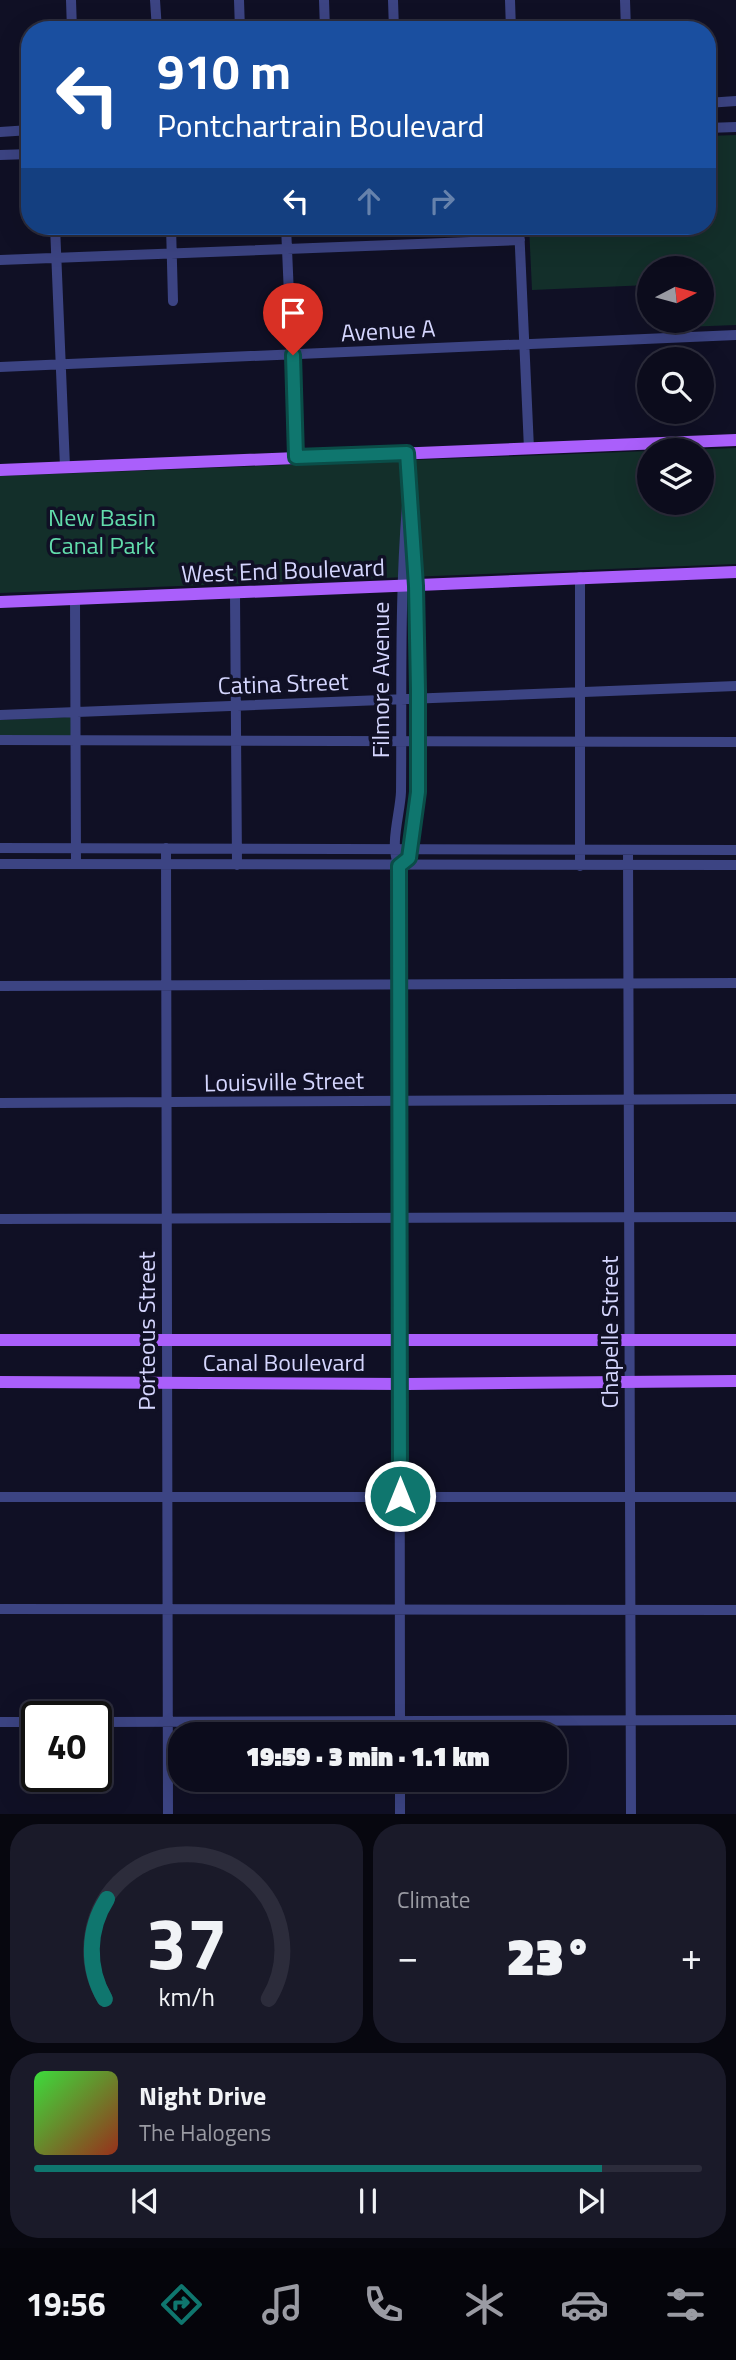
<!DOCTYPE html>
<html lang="en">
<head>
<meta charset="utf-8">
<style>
  body { margin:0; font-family:"Titillium Web",sans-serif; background:#1a1a29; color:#f1f3f6; height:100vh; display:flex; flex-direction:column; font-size:26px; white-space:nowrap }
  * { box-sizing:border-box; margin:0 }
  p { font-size:23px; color:#9a9ba3 }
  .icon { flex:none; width:38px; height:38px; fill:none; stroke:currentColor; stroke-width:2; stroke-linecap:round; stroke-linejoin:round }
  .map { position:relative; height:1814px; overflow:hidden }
  .panel { display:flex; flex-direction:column; gap:10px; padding:10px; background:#07070f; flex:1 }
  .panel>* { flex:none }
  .hud { position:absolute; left:21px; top:21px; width:695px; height:214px; border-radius:28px; box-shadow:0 7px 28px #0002,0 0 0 2px #2c2c3b; background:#1a4fa0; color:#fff; overflow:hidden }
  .needle { width:46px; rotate:84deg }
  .controls { position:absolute; left:637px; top:256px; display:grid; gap:14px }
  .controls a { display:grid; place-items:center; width:77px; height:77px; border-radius:50%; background:#0c0c1c; box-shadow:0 7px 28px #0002,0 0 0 2px #2c2c3b; font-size:35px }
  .speed { position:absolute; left:21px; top:1701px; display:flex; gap:14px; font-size:35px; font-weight:700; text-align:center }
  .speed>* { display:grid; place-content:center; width:91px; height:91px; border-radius:50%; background:#0c0c1c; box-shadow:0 7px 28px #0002,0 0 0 2px #2c2c3b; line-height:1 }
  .speed .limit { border:4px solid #111; border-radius:10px; background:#fff; color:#111 }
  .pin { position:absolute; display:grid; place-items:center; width:60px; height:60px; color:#fff; margin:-72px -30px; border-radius:50% 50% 50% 0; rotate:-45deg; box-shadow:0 0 7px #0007 }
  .pin .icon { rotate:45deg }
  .me { position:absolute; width:77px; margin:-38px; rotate:0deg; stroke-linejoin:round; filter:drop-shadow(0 0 5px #0008) }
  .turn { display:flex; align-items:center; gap:24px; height:147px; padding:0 21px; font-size:32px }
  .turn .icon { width:91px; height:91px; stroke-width:2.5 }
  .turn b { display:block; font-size:49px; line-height:60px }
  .lanes { display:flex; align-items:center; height:66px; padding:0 21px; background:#0003; justify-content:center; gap:35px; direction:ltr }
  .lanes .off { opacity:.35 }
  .big { font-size:52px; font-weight:800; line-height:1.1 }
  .panel .tile { flex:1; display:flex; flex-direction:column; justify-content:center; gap:10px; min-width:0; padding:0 24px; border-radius:28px; background:#1a1a29 }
  .panel .dial { align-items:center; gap:0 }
  .dial svg { height:182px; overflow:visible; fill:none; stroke:#2c2c3b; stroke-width:7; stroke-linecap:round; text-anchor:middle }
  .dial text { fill:#f1f3f6; stroke:none }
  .song { display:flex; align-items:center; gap:21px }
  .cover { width:84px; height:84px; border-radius:10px; background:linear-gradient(135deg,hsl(120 70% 55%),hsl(10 70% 35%)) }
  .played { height:7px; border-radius:4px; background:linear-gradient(90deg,#0f766e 85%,#2c2c3b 85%) }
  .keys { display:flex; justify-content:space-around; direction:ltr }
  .heat { display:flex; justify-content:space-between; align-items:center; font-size:38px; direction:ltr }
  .panel .tiles { flex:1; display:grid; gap:10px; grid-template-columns:1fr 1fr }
  .tile:last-child { grid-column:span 2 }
  .trip { position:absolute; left:168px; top:1722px; width:399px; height:70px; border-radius:28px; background:#0c0c1c; box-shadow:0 7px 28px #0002,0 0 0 2px #2c2c3b; font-weight:800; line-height:70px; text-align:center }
  .dock { display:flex; height:112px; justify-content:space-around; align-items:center; background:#05050b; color:#9a9ba3 }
  .dock .icon { width:49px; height:49px }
  .dock .on { color:#0f766e }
  .dock b { font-size:32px; color:#f1f3f6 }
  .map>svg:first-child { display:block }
  .green { fill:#132f2a }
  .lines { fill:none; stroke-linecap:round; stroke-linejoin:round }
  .minor { stroke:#3c4483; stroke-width:10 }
  .major { stroke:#aa5ffb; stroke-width:12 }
  .route-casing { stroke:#0a4d48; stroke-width:18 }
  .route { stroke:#0f766e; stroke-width:12 }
  .labels { text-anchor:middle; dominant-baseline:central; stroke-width:7; stroke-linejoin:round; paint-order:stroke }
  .street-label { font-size:24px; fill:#d5d6fe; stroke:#101025 }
  .park-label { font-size:24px; fill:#62ddac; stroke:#101025 }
</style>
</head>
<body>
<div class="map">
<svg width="736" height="1814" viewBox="0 0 736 1814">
  <rect width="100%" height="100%" fill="#101025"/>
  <path class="green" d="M736,135V325L658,328V320H702V268H649V285L532,290L529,226H707V136Z
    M736,448V564L0,593V476L649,451V502H702V450H680Z
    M71,717V736H0V720Z"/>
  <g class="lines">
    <path class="minor" d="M71,0L72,30
      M155,0L157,30
      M239,0L240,30
      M324,0L325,30
      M393,0L394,30
      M510,0L511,30
      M625,0L626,30
      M707,103L736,101
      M707,128L736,127
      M0,132L30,130
      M0,155L30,154
      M55,226L65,467
      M171,226L173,301
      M286,226L296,457
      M519,226L529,449
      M0,260L520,240
      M0,367L736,335
      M407,453L408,500
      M580,577V866
      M235,594L237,865
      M75,598L76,864
      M0,715L736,686
      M0,740L736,742
      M0,848L736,850
      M166,848L168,1814
      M628,850L631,1814
      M0,864L736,865
      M399,866L409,858L418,792V699L417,585L410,518
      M0,986L736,983
      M0,1103L736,1099
      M0,1219L736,1217
      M0,1497H736
      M0,1609L736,1610
      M0,1722H37
      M96,1722L736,1720
      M400,1734L399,866C389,845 400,815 401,792C402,692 399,594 408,494
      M400,1814V1780"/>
    <path class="major" d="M0,470L736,440
      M0,602L736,572
      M0,1340H736
      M0,1382L407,1384L736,1381"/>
  </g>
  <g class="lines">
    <g class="route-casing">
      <path id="route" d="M293,355L296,457L407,453L416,586L418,690V792L409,858L399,866L400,1496"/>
    </g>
    <use href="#route" class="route"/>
  </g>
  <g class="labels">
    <g class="street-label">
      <text transform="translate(388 330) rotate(-3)">Avenue A</text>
      <text transform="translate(283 570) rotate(-2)">West End Boulevard</text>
      <text transform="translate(380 680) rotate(-90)">Filmore Avenue</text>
      <text transform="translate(283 683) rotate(-2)">Catina Street</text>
      <text transform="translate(284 1081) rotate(-1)">Louisville Street</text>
      <text transform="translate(146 1331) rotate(-90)">Porteous Street</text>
      <text transform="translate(609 1332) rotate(-90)">Chapelle Street</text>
      <text x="284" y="1362">Canal Boulevard</text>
    </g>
    <g class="park-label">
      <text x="102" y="517">New Basin<tspan x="102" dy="28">Canal Park</tspan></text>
    </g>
  </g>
</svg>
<div class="controls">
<a><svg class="needle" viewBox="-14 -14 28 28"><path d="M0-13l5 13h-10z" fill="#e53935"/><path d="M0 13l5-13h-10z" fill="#9a9ba3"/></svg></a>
<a><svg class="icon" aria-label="search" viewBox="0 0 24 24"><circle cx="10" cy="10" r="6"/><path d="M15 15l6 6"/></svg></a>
<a><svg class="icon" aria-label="layers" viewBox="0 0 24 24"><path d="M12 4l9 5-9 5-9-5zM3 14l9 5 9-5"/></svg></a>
</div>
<div class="speed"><div class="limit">40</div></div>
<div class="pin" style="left:293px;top:355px;background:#d93025"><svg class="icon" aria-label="arrive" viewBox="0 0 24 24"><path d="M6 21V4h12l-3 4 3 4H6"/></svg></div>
<svg class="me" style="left:400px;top:1496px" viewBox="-20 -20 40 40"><circle r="17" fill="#0f766e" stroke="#fff" stroke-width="3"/><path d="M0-11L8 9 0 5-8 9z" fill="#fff"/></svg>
<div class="trip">19:59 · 3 min · 1.1 km</div>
<div class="hud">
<div class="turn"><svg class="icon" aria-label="left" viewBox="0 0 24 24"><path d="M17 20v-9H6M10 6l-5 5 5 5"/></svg><div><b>910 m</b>Pontchartrain Boulevard</div></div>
<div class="lanes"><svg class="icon" aria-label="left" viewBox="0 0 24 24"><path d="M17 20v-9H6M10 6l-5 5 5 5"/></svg><svg class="icon off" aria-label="ahead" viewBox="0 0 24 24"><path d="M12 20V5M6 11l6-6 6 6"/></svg><svg class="icon off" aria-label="right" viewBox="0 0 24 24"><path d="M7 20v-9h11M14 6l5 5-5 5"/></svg></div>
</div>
</div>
<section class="panel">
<div class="tiles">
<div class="tile dial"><svg viewBox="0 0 100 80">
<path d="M14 69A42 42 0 1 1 86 69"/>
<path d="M14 69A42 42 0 0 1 15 25" stroke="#0f766e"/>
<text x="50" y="56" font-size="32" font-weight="700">37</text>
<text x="50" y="72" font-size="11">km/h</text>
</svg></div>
<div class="tile"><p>Climate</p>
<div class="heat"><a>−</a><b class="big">23°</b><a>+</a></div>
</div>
<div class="tile">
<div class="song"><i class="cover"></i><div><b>Night Drive</b><p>The Halogens</p></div></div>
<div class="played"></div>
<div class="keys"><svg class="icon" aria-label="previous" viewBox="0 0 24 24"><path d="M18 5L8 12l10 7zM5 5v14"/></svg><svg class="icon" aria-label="pause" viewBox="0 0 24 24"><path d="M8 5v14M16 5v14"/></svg><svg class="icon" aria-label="next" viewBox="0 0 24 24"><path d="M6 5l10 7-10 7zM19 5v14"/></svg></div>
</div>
</div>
</section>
<nav class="dock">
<b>19:56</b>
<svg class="icon on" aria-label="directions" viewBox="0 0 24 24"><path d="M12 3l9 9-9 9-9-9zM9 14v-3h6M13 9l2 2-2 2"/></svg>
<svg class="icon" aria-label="music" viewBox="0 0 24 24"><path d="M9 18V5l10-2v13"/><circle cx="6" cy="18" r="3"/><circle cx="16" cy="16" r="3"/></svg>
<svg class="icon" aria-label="phone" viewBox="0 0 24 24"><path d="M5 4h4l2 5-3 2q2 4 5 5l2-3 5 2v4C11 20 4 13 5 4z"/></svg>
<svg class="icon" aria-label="climate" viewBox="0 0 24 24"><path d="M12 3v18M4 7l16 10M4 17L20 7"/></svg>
<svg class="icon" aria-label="car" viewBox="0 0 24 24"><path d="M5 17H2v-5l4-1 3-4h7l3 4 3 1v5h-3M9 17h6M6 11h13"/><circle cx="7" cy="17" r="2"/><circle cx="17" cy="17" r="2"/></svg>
<svg class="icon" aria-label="filters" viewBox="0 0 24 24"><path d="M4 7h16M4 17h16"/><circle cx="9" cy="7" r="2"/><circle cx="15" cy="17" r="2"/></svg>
</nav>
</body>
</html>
